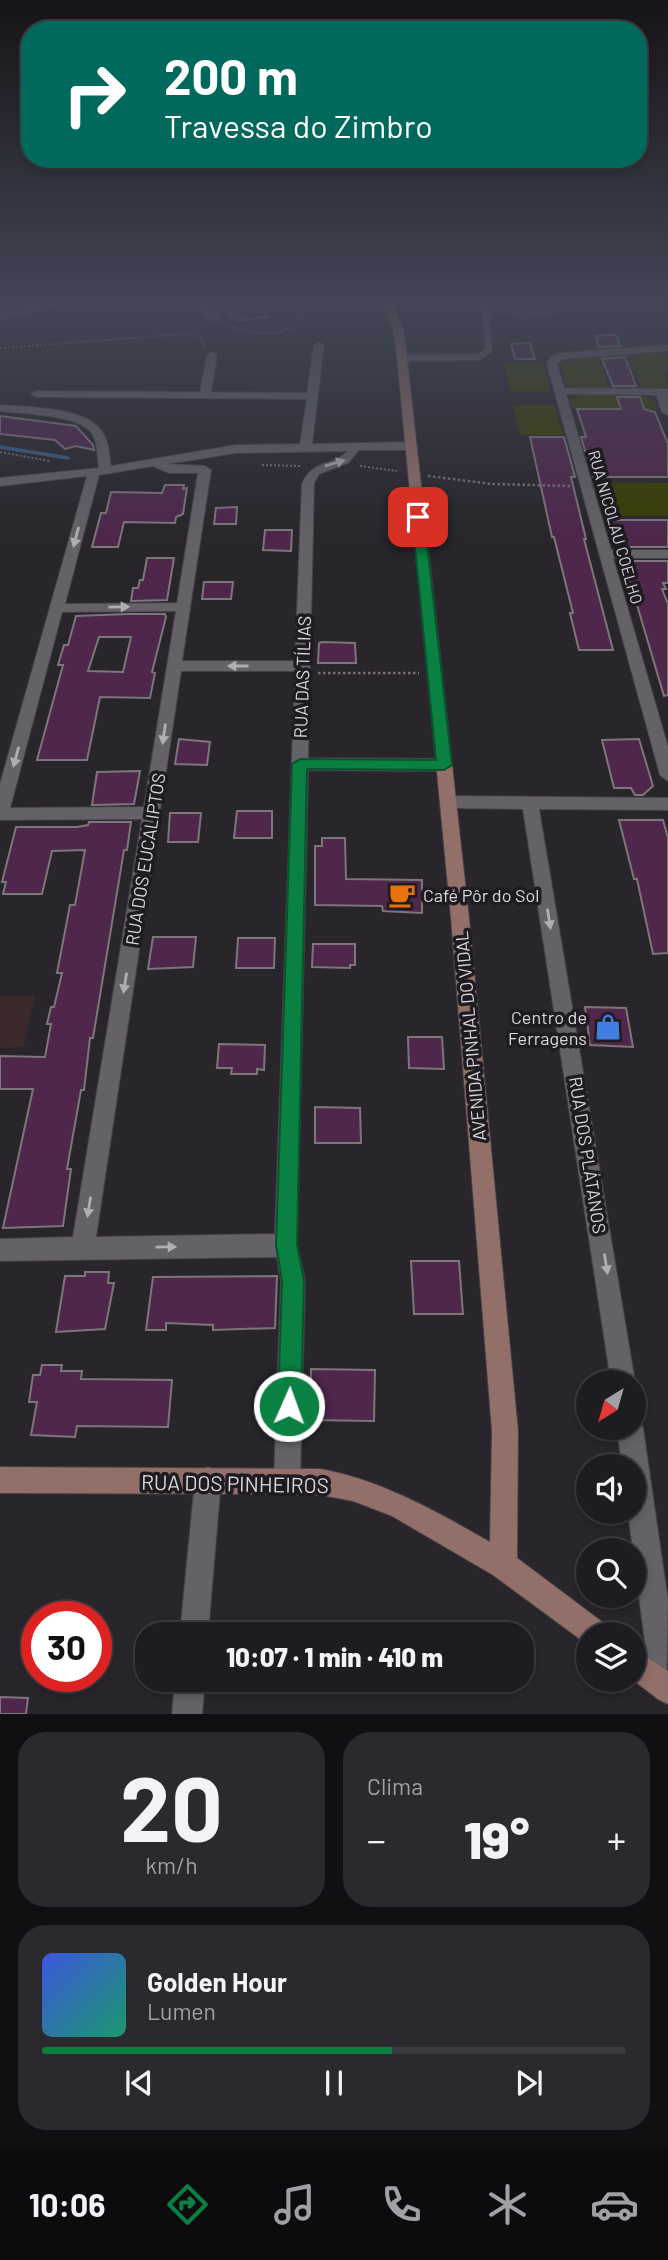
<!DOCTYPE html>
<html lang="pt">
<head>
<meta charset="utf-8">
<style>
  body { margin:0; font-family:Barlow,sans-serif; background:#2b292d; color:#f1f3f6; height:100vh; display:flex; flex-direction:column; font-size:26px; white-space:nowrap }
  * { box-sizing:border-box; margin:0 }
  p { font-size:23px; color:#a1a1a5 }
  .icon { flex:none; width:38px; height:38px; fill:none; stroke:currentColor; stroke-width:2; stroke-linecap:round; stroke-linejoin:round }
  .map { position:relative; height:1714px; overflow:hidden }
  .details { display:flex; flex-direction:column; gap:18px; padding:18px; background:#100f12; flex:1 }
  .details>* { flex:none }
  .hud { position:absolute; left:21px; top:21px; width:626px; height:147px; border-radius:28px; box-shadow:0 4px 10px #0003,0 0 0 2px #3c3a3e; background:#00695c; color:#fff; overflow:hidden }
  .needle { width:46px; rotate:217deg }
  .fabs { position:absolute; left:576px; top:1370px; display:grid; gap:14px }
  .fabs a { display:grid; place-items:center; width:70px; height:70px; border-radius:50%; background:#1e1c20; box-shadow:0 4px 10px #0003,0 0 0 2px #3c3a3e; font-size:35px }
  .speed { position:absolute; left:21px; top:1601px; display:flex; gap:14px; font-size:35px; font-weight:700; text-align:center }
  .speed>* { display:grid; place-content:center; width:91px; height:91px; border-radius:50%; background:#1e1c20; box-shadow:0 4px 10px #0003,0 0 0 2px #3c3a3e; line-height:1 }
  .speed .limit { border:10px solid #d22; background:#fff; color:#111 }
  .pin { position:absolute; display:grid; place-items:center; width:60px; height:60px; color:#fff; margin:-30px; border-radius:14px; box-shadow:0 4px 10px #0006 }
  .me { position:absolute; width:77px; margin:-38px; rotate:2deg; stroke-linejoin:round; filter:drop-shadow(0 0 5px #0008) }
  .turn { display:flex; align-items:center; gap:24px; height:147px; padding:0 28px; font-size:32px }
  .turn .icon { width:91px; height:91px; stroke-width:2.5 }
  .turn b { display:block; font-size:49px; line-height:60px }
  .big { font-size:52px; font-weight:800; line-height:1.1 }
  .details .card { flex:1; display:flex; flex-direction:column; justify-content:center; gap:10px; min-width:0; padding:0 24px; border-radius:28px; background:#2b292d }
  .details .dial { align-items:center; gap:0 }
  .dial b { font-size:91px; line-height:1 }
  .song { display:flex; align-items:center; gap:21px }
  .cover { width:84px; height:84px; border-radius:10px; background:linear-gradient(135deg,hsl(230 70% 55%),hsl(160 70% 35%)) }
  .played { height:7px; border-radius:4px; background:linear-gradient(90deg,#0b8043 60%,#3c3a3e 60%) }
  .keys { display:flex; justify-content:space-around; direction:ltr }
  .heat { display:flex; justify-content:space-between; align-items:center; font-size:38px; direction:ltr }
  .details .tiles { flex:1; display:grid; gap:18px; grid-template-columns:1fr 1fr }
  .card:last-child { grid-column:span 2 }
  .trip { position:absolute; left:135px; top:1622px; width:399px; height:70px; border-radius:28px; background:#1e1c20; box-shadow:0 4px 10px #0003,0 0 0 2px #3c3a3e; font-weight:800; line-height:70px; text-align:center }
  .menu { display:flex; height:112px; justify-content:space-around; align-items:center; background:#0c0b0d; color:#a1a1a5 }
  .menu .icon { width:49px; height:49px }
  .menu .current { color:#0b8043 }
  .menu b { font-size:32px; color:#f1f3f6 }
  .map>svg:first-child { display:block }
  .education { fill:#3b282b }
  .green { fill:#393d00 }
  .lines { fill:none; stroke-linecap:round; stroke-linejoin:round }
  .stream { stroke:#355d85; stroke-width:3.5 }
  .building { fill:#4e274b; stroke:#7c767b; stroke-width:2; fill-rule:evenodd }
  .lane-casing { stroke:#454247; stroke-width:8 }
  .street-casing { stroke:#454247; stroke-width:2 }
  .secondary-casing { stroke:#454247; stroke-width:2 }
  .path-far1 { stroke:#747176; stroke-width:2; stroke-dasharray:2 2; stroke-linecap:butt }
  .path { stroke:#747176; stroke-width:2.5; stroke-dasharray:2.5 2.5; stroke-linecap:butt }
  .lane { stroke:#646168; stroke-width:6 }
  .street { fill:#646168; fill-rule:evenodd }
  .secondary { fill:#926f69; fill-rule:evenodd }
  .oneway { fill:#b0aeb3 }
  .route { fill:#0b8043; stroke:#07532c; stroke-width:2 }
  .labels { text-anchor:middle; dominant-baseline:central; stroke-width:7; stroke-linejoin:round; paint-order:stroke }
  .far-street-label { font-size:16px; fill:#d9d7db; stroke:#1e1c21 }
  .street-label { font-size:18px; fill:#d9d7db; stroke:#1e1c21 }
  .poi-label { font-size:18px; fill:#d9d7db; stroke:#1e1c21; text-anchor:start }
  .near-street-label { font-size:21px; fill:#d9d7db; stroke:#1e1c21 }
</style>
</head>
<body>
<div class="map">
<svg width="668" height="1714" viewBox="0 0 668 1714">
  <rect width="100%" height="100%" fill="#28252b"/>
  <path class="education" d="M0,996H35L24,1047L0,1048Z"/>
  <path class="green" d="M668,352V369L666,370L668,388H642L628,355Z
    M598,357L609,388H578L566,384L560,362Z
    M504,364H543L551,391H510Z
    M580,395H642L654,400L658,409H572L570,400Z
    M513,405H555L563,435H520Z
    M594,482L668,483V516H604Z"/>
  <g class="lines">
    <path class="stream" d="M0,447L68,458"/>
  </g>
  <path class="building" d="M214,300H249L269,317L237,321Z
    M616,335L620,346L599,347L595,336Z
    M530,343L535,359H515L511,344Z
    M625,357L636,386H613L602,359Z
    M617,397H640L644,409L655,412L668,444V477H593L581,437H586L577,409H621Z
    M0,416L76,426L93,445L94,450L76,446L65,449L55,440L0,434Z
    M530,437H564L575,477H571L586,539H584L613,650H579L570,613H573L554,537H552Z
    M165,485H184L183,489L187,488L183,514L176,517L175,523L124,522L118,547H92L101,513H106L111,492L162,493Z
    M237,507L236,524H214L216,508Z
    M609,520H668V547H620Z
    M265,530H292L291,551L263,550Z
    M147,558H174L167,600L131,601L133,588H138L140,580H143Z
    M624,561H668V583H663L666,589H662L668,604V695L664,696Z
    M204,582H233L231,599H202Z
    M128,614H165L166,617L152,672L155,673L150,698L100,697L87,760H37L63,665H58L64,645H68L76,616ZM99,637H131L123,672L88,671Z
    M322,642L355,643L356,663H318L319,643Z
    M179,739L210,742L207,765L175,764Z
    M639,739L653,786L643,795H635L631,788H614L602,740Z
    M140,771L134,804L92,805L97,772Z
    M237,811H272V838H234Z
    M170,813H201L198,842H168Z
    M619,820H663L668,838V953L653,954L637,879H634Z
    M89,822H131L127,850H124L93,1038H90L84,1090H81L67,1169H71L63,1226L3,1228L33,1089H0V1056L45,1057L51,1024H47L51,1007H54L62,973H57L70,905H75L85,850L52,851L42,894H3L6,882H2L16,827H77L88,825Z
    M322,838H345L346,879L422,880V913L383,911L382,906L315,905V846H322Z
    M153,937H196L193,967L148,969Z
    M238,938H275L274,968H236Z
    M313,944H355V965H350V968L312,967Z
    M585,1007L626,1008L633,1047L590,1045Z
    M408,1037H442L444,1069L409,1068Z
    M219,1044L265,1045L264,1070L257,1069V1074H231L232,1068H217Z
    M315,1107L360,1108L361,1143H315Z
    M411,1261H459L463,1314H414Z
    M85,1272H109L108,1283H114L105,1329L56,1332L65,1276H85Z
    M277,1276L275,1328L213,1330V1325L166,1323V1330H146L153,1277Z
    M42,1365H62L61,1371H82L81,1379L172,1380L168,1427L77,1426L75,1437L31,1435L37,1402H29L33,1375H40Z
    M311,1369L375,1370L374,1421L312,1420V1415H310Z
    M0,1697L28,1698L26,1714H0Z"/>
  <g class="lines">
    <g class="lane-casing">
      <path id="lane" d="M402,358L479,357L489,350L485,308"/>
    </g>
    <g class="street-casing">
      <path id="street" d="M66,300H84L0,320V314Z
        M191,300H202L221,318V322H213Z
        M319,342L324,345L312,444L411,442L417,446L411,450H359L348,463L319,474L314,483L308,758L444,759L452,765L444,771L308,770L297,1245L305,1281L300,1481L296,1490L287,1494L278,1490L274,1481L281,1281L277,1257L0,1261V1239L73,1237L142,819L0,820V784L87,476L0,486V478L99,468C97,457 98,445 93,435C81,414 22,414 0,411V405C27,407 82,407 100,429C109,439 109,454 111,466L236,445L300,444L307,399L36,397L31,394L36,391L200,392L207,355L212,352L217,355L211,392L307,393L314,345ZM348,451C332,468 316,457 302,483L295,661H182L211,470L205,466L167,464L236,453ZM153,466L169,473H198L177,603L65,604L99,475ZM176,611L144,807L10,808L62,612ZM181,671H295L275,1234L96,1237Z
        M668,345V351L562,359L557,364L564,388L668,389V415L662,412L656,395L566,394L611,550H668V558H613L668,747V781L660,775L547,364L551,356L560,353Z
        M448,796L668,798V810L539,809L635,1382L634,1387V1382H611L523,809L448,808L440,802Z
        M634,1417L639,1419L643,1428L668,1601L666,1703L656,1698L651,1688L628,1512H634V1466H622L617,1428H634Z
        M208,1467L217,1471L221,1480L208,1634H180L195,1480L199,1471Z
        M175,1680H205L202,1714H172Z"/>
    </g>
    <g class="secondary-casing">
      <path id="secondary" d="M382,300H392L403,329L407,358L469,918L518,1431L517,1558L605,1624L609,1634H588V1645L493,1575L392,1516L353,1501L321,1495L287,1494L0,1493V1467L321,1469C384,1481 435,1511 490,1542L492,1431L451,918L397,358L393,329Z
        M634,1649L668,1671V1704L658,1699L633,1680Z"/>
    </g>
    <path class="path-far1" d="M497,312L524,315L618,308H668
      M229,326C248,332 284,341 298,320C302,314 303,306 307,300
      M0,348L184,334C194,335 202,336 205,346
      M0,452L49,461
      M262,465L300,466
      M360,466L397,471"/>
    <path class="path" d="M428,476L492,484L570,486
      M318,673H419"/>
    <use href="#lane" class="lane"/>
    <use href="#street" class="street"/>
    <use href="#secondary" class="secondary"/>
  </g>
  <defs><path id="oneway-solid" d="M-6-.8H1V-3.2L6.5 0L1 3.2V.8H-6Z" transform="scale(1.75)"/></defs>
  <g class="oneway">
    <use href="#oneway-solid" transform="translate(335 463) rotate(-17)"/>
    <use href="#oneway-solid" transform="translate(76 537) rotate(105)"/>
    <use href="#oneway-solid" transform="translate(119 607) rotate(-1)"/>
    <use href="#oneway-solid" transform="translate(238 666) rotate(180)"/>
    <use href="#oneway-solid" transform="translate(164 734) rotate(98)"/>
    <use href="#oneway-solid" transform="translate(16 757) rotate(105)"/>
    <use href="#oneway-solid" transform="translate(549 919) rotate(81)"/>
    <use href="#oneway-solid" transform="translate(125 983) rotate(99)"/>
    <use href="#oneway-solid" transform="translate(89 1207) rotate(99)"/>
    <use href="#oneway-solid" transform="translate(166 1247) rotate(-1)"/>
    <use href="#oneway-solid" transform="translate(606 1264) rotate(81)"/>
  </g>
  <linearGradient id="sky" x2="0" y2="1"><stop stop-color="#161418"/><stop offset="0.56" stop-color="#424655"/><stop offset="1" stop-color="#424655" stop-opacity="0"/></linearGradient>
  <rect width="668" height="540" fill="url(#sky)"/>
  <path class="route" d="M418,513L424,517L452,765L444,770L307,769L297,1245L304,1281L301,1406L297,1414L289,1417L281,1414L278,1406L282,1281L276,1245L292,764L300,759L436,760L412,517Z"/>
  <defs>
    <g id="cafe-bare" transform="scale(2.1)"><path d="M-5.5-4.5H6V0H3Q3 3.5 0 3.5H-2.5Q-5.5 3.5-5.5 0ZM3-3.2v2h1.7v-2ZM-6 4.5H4V6H-6Z" fill="#e8710a" stroke="#1e1c21" stroke-width="2.5" paint-order="stroke"/></g>
    <g id="shop-bare" transform="scale(2.1)"><path d="M-5-2.5h2.3a2.7 3.5 0 0 1 5.4 0H5L5.5 6h-11ZM-1.5-2.5h3a1.5 2.3 0 0 0-3 0Z" fill="#3f7fe0" stroke="#1e1c21" stroke-width="2.5" paint-order="stroke"/></g>
  </defs>
  <g fill-rule="evenodd">
    <use href="#cafe-bare" x="402" y="895"/>
    <use href="#shop-bare" x="608" y="1027"/>
  </g>
  <g class="labels">
    <g class="far-street-label">
      <text transform="translate(616 527) rotate(74)">RUA NICOLAU COELHO</text>
    </g>
    <g class="street-label">
      <text transform="translate(302 677) rotate(-88)">RUA DAS TÍLIAS</text>
      <text transform="translate(145 859) rotate(-81)">RUA DOS EUCALIPTOS</text>
      <text transform="translate(470 1036) rotate(-95)">AVENIDA PINHAL DO VIDAL</text>
      <text transform="translate(588 1155) rotate(81)">RUA DOS PLÁTANOS</text>
    </g>
    <g class="poi-label">
      <text x="423" y="895">Café Pôr do Sol</text>
      <text x="587" y="1017" text-anchor="end">Centro de<tspan x="587" dy="21">Ferragens</tspan></text>
    </g>
    <g class="near-street-label">
      <text transform="translate(235 1483) rotate(1)">RUA DOS PINHEIROS</text>
    </g>
  </g>
</svg>
<div class="fabs">
<a><svg class="needle" viewBox="-14 -14 28 28"><path d="M0-13l5 13h-10z" fill="#e53935"/><path d="M0 13l5-13h-10z" fill="#a1a1a5"/></svg></a>
<a><svg class="icon" aria-label="sound" viewBox="0 0 24 24"><path d="M4 9h4l5-4v14l-5-4H4zM17 9q2 3 0 6"/></svg></a>
<a><svg class="icon" aria-label="search" viewBox="0 0 24 24"><circle cx="10" cy="10" r="6"/><path d="M15 15l6 6"/></svg></a>
<a><svg class="icon" aria-label="layers" viewBox="0 0 24 24"><path d="M12 4l9 5-9 5-9-5zM3 14l9 5 9-5"/></svg></a>
</div>
<div class="speed"><div class="limit">30</div></div>
<div class="pin" style="left:418px;top:517px;background:#d93025"><svg class="icon" aria-label="arrive" viewBox="0 0 24 24"><path d="M6 21V4h12l-3 4 3 4H6"/></svg></div>
<svg class="me" style="left:289px;top:1406px" viewBox="-20 -20 40 40"><circle r="17" fill="#0b8043" stroke="#fff" stroke-width="3"/><path d="M0-11L8 9 0 5-8 9z" fill="#fff"/></svg>
<div class="trip">10:07 · 1 min · 410 m</div>
<div class="hud">
<div class="turn"><svg class="icon" aria-label="right" viewBox="0 0 24 24"><path d="M7 20v-9h11M14 6l5 5-5 5"/></svg><div><b>200 m</b>Travessa do Zimbro</div></div>
</div>
</div>
<section class="details">
<div class="tiles">
<div class="card dial"><b>20</b><p>km/h</p></div>
<div class="card"><p>Clima</p>
<div class="heat"><a>−</a><b class="big">19°</b><a>+</a></div>
</div>
<div class="card">
<div class="song"><i class="cover"></i><div><b>Golden Hour</b><p>Lumen</p></div></div>
<div class="played"></div>
<div class="keys"><svg class="icon" aria-label="previous" viewBox="0 0 24 24"><path d="M18 5L8 12l10 7zM5 5v14"/></svg><svg class="icon" aria-label="pause" viewBox="0 0 24 24"><path d="M8 5v14M16 5v14"/></svg><svg class="icon" aria-label="next" viewBox="0 0 24 24"><path d="M6 5l10 7-10 7zM19 5v14"/></svg></div>
</div>
</div>
</section>
<nav class="menu">
<b>10:06</b>
<svg class="icon current" aria-label="directions" viewBox="0 0 24 24"><path d="M12 3l9 9-9 9-9-9zM9 14v-3h6M13 9l2 2-2 2"/></svg>
<svg class="icon" aria-label="music" viewBox="0 0 24 24"><path d="M9 18V5l10-2v13"/><circle cx="6" cy="18" r="3"/><circle cx="16" cy="16" r="3"/></svg>
<svg class="icon" aria-label="phone" viewBox="0 0 24 24"><path d="M5 4h4l2 5-3 2q2 4 5 5l2-3 5 2v4C11 20 4 13 5 4z"/></svg>
<svg class="icon" aria-label="climate" viewBox="0 0 24 24"><path d="M12 3v18M4 7l16 10M4 17L20 7"/></svg>
<svg class="icon" aria-label="car" viewBox="0 0 24 24"><path d="M5 17H2v-5l4-1 3-4h7l3 4 3 1v5h-3M9 17h6M6 11h13"/><circle cx="7" cy="17" r="2"/><circle cx="17" cy="17" r="2"/></svg>
</nav>
</body>
</html>
